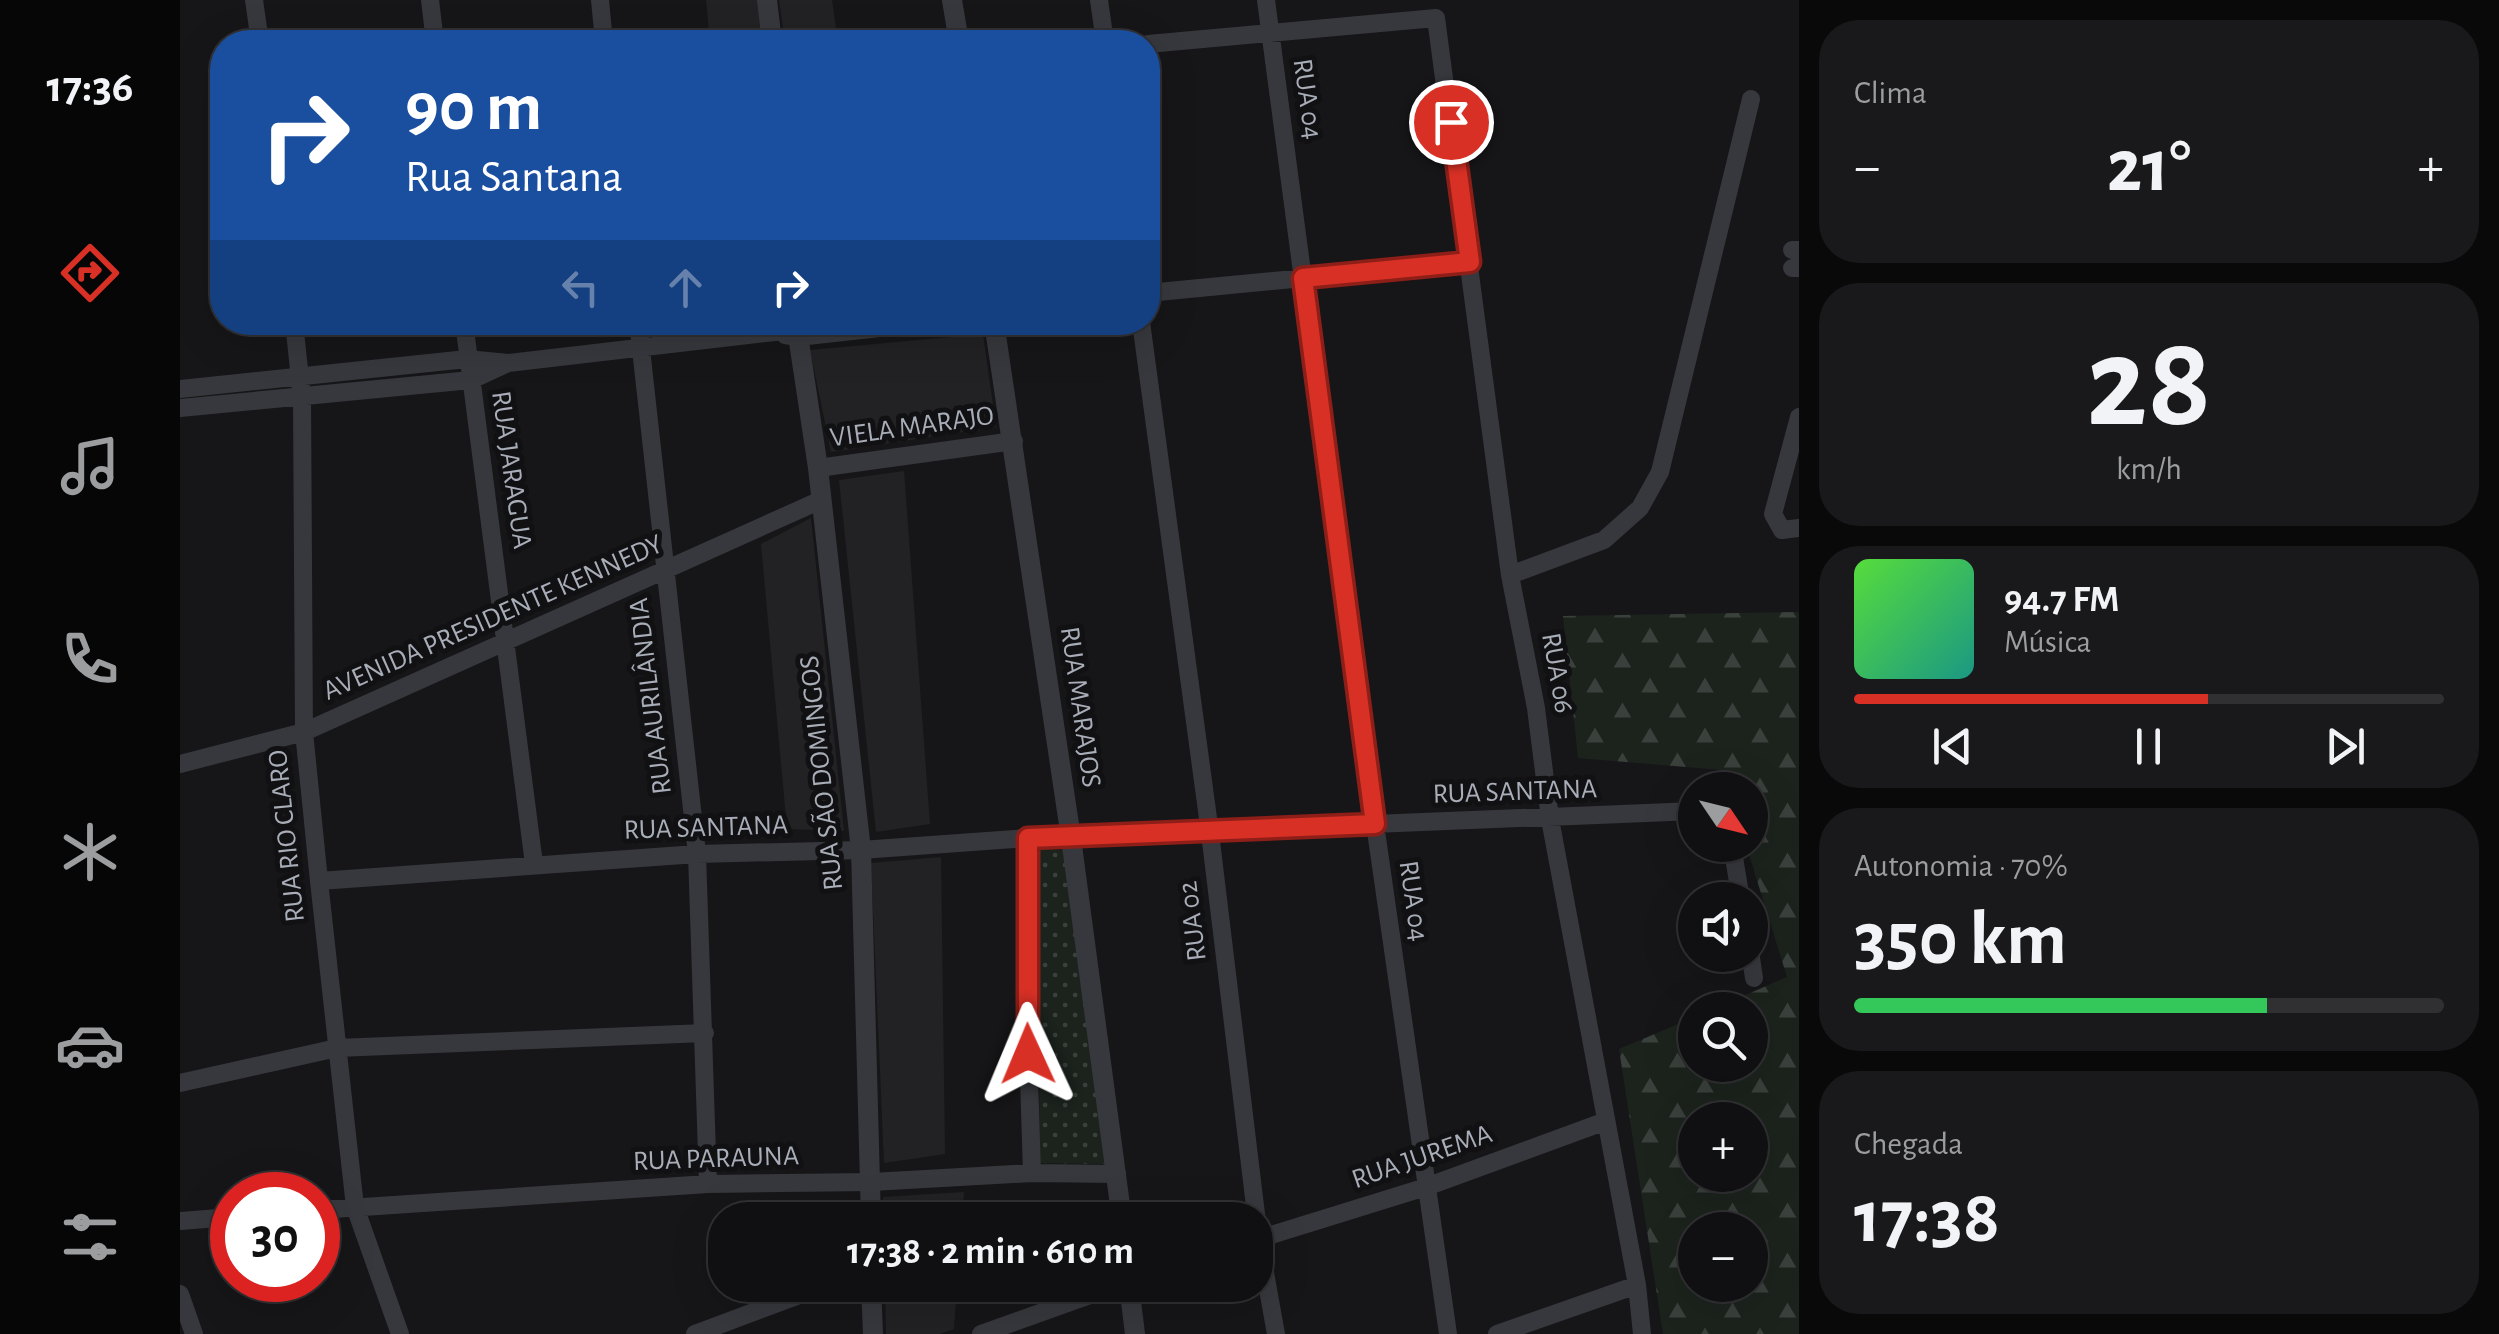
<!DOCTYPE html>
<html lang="pt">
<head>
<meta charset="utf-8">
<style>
  body { margin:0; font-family:"Alegreya Sans",sans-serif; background:#19191b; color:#f1f3f6; height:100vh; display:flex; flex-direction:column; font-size:38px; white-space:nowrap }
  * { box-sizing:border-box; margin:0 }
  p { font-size:32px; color:#9c9d9f }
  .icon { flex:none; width:55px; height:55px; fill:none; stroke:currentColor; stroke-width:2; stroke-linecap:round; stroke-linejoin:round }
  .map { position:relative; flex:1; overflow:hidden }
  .drawer { display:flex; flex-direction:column; gap:20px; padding:20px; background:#09090a; width:700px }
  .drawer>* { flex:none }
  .top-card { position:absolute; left:30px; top:30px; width:950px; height:305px; border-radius:40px; box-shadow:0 10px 40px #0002,0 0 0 2px #303032; background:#1a4fa0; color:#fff; overflow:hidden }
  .needle { width:65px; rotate:125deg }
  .controls { position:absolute; left:1498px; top:772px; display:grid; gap:20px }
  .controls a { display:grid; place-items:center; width:90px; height:90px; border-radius:50%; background:#101012; box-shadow:0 10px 40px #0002,0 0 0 2px #303032; font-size:50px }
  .speed { position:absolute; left:30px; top:1172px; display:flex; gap:20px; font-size:50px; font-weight:700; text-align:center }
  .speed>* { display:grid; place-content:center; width:130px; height:130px; border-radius:50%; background:#101012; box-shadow:0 10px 40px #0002,0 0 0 2px #303032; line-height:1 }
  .speed .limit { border:15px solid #d22; background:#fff; color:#111 }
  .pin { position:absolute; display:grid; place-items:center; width:85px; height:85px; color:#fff; margin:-42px; border:5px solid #fff; border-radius:50%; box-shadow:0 2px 10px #0007 }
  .me { position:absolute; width:110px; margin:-55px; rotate:359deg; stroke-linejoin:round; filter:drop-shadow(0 0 8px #0008) }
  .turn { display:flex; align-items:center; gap:35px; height:210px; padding:0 30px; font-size:45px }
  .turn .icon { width:130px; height:130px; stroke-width:2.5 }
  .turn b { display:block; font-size:70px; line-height:85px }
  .lanes { display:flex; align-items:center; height:95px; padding:0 30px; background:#0003; justify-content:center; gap:50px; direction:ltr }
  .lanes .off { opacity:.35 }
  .big { font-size:75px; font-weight:600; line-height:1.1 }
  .drawer .tile { flex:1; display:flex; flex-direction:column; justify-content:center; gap:15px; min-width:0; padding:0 35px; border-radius:40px; background:#19191b }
  .drawer .dial { align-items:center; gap:0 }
  .dial b { font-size:130px; line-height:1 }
  .song { display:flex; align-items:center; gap:30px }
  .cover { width:120px; height:120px; border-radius:15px; background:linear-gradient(135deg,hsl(110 70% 55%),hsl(170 70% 35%)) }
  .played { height:10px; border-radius:5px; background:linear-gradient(90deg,#d93025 60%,#303032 60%) }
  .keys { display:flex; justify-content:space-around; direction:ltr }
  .heat { display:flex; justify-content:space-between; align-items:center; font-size:55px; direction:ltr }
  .charge { height:15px; border-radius:8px; background:linear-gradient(90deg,#34c759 70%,#303032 0) }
  .trip { position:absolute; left:528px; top:1202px; width:565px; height:100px; border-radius:40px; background:#101012; box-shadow:0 10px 40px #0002,0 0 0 2px #303032; font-weight:600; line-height:100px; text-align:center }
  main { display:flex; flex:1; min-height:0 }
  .menu { display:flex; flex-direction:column; width:180px; justify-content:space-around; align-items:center; background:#060607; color:#9c9d9f }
  .menu .icon { width:70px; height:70px }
  .menu .selected { color:#d93025 }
  .menu b { font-size:45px; color:#f1f3f6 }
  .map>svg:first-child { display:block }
  .built { fill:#222225 }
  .forest { fill:url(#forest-firs); fill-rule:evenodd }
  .park { fill:url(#park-dots) }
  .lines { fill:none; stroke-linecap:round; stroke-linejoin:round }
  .minor { stroke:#37383d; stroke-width:18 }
  .tertiary { stroke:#37383d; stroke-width:20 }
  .route-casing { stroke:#8d1f18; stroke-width:25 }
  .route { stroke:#d93025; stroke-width:18 }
  .labels { text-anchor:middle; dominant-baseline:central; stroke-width:10; stroke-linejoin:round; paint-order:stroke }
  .street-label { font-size:28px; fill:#a8adb8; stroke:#111113 }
</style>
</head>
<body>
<main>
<nav class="menu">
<b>17:36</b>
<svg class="icon selected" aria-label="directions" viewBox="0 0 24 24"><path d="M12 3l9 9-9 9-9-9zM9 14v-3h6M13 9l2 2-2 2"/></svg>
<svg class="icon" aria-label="music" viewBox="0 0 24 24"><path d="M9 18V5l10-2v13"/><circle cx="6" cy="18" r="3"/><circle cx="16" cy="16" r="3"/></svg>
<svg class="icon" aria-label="phone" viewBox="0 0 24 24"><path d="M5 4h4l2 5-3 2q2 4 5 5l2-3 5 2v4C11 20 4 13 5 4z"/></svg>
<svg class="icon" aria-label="climate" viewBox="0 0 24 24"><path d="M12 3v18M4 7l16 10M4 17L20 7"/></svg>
<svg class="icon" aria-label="car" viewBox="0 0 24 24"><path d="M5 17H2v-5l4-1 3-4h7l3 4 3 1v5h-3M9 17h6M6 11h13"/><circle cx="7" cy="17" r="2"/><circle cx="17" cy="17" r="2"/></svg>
<svg class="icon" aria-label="filters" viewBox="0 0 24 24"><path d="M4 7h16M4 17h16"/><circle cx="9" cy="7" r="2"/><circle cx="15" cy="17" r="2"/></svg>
</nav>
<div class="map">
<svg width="1619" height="1334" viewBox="0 0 1619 1334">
  <defs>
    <pattern id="forest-firs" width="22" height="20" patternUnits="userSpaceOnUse" patternTransform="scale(2.5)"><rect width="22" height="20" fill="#1c231d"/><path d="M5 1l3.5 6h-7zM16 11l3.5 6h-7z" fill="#3a403c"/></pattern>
    <pattern id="park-dots" width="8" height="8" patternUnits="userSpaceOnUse" patternTransform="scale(2.5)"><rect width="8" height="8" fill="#1c231d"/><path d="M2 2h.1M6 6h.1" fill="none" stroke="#3a403c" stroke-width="1.8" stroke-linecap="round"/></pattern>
  </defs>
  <rect width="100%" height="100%" fill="#161618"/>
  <path class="built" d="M526,0H578L584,42H530Z
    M599,0H652L658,42H605Z
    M803,334L816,427L651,452L630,350Z
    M724,471L750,824L696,832L659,480Z
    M631,518L664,831L607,829L581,544Z
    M761,857L765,1154L704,1163L691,863Z
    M784,1192L782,1220H703V1197Z
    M705,1285H777L774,1329L760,1334H706Z"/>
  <path class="forest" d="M1619,612V1334H1483L1439,1049L1515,1017V1065H1570V1010H1531L1607,977L1566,845H1570V790H1548L1542,770L1398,758L1383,616ZM1515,1120H1570V1175H1515ZM1570,1230V1285H1515V1230Z"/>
  <path class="park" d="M857,849L884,850L929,1164L860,1163Z"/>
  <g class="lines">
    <path class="minor" d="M74,0L80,42
      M250,0L255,42
      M420,0L424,42
      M919,0L925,42
      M1086,0L1195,824L1268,1334
      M968,44L1256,18L1330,575L1356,708L1370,819L1457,1285L1462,1334
      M1612,250H1619
      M1612,268H1619
      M968,296L978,292L1291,262
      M114,322L122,398L124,732L139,881L175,1207L220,1334
      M284,322L354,864
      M458,322L517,854L528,1184
      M961,322L1030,833L1079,1239L1096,1334
      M605,335L618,337L754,322
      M0,389L287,359L328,363L595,332L634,322
      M0,408L291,380L328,363
      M1619,417L1593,514L1602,530L1619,528
      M638,468L834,441
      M1330,575L1424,540L1460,508L1480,472L1571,99
      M0,764L124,732L641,500
      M848,838L847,1015L852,1173
      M1552,845L1561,900
      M139,881L517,854L681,850L848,838L1515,811
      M1570,951L1574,978
      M0,1083L157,1048L525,1033
      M138,1210L528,1184L692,1182L852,1173L937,1174
      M0,1221L52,1217
      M1075,1240L1246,1187L1426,1121
      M0,1294L14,1334
      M515,1334L646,1285
      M801,1334L938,1285
      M1317,1334L1457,1285"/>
    <path class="tertiary" d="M587,0L592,42
      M772,0L779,42
      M616,322L638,468L681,850L691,1220
      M814,322L891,838L942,1220
      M691,1285L693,1334
      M949,1285L955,1334"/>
  </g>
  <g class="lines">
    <g class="route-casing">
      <path id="route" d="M848,1054V838L1195,824L1123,278L1290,262L1271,122"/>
    </g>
    <use href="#route" class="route"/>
  </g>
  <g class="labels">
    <g class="street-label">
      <text transform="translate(1127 99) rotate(82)">RUA 04</text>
      <text transform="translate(732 427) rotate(-8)">VIELA MARAJO</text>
      <text transform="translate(331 470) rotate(82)">RUA JARAGUA</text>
      <text transform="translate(313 618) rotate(-24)">AVENIDA PRESIDENTE KENNEDY</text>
      <text transform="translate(1377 673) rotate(80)">RUA 06</text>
      <text transform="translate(471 696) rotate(-97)">RUA AURILÂNDIA</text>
      <text transform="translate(900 707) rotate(82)">RUA MARAJOS</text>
      <text transform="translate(642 773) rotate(-96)">RUA SÃO DOMINGOS</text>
      <text transform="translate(1335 792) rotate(-2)">RUA SANTANA</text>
      <text transform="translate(526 828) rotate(-2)">RUA SANTANA</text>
      <text transform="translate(107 836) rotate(-96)">RUA RIO CLARO</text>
      <text transform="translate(1233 901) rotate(82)">RUA 04</text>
      <text transform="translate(1013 921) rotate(-97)">RUA 02</text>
      <text transform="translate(1242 1157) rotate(-19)">RUA JUREMA</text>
      <text transform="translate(536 1159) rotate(-2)">RUA PARAUNA</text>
    </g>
  </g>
</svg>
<div class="controls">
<a><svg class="needle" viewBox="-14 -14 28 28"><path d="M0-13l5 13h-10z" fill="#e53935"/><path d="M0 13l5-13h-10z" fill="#9c9d9f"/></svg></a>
<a><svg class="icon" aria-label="sound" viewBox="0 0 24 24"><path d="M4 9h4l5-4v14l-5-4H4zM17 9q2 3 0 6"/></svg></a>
<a><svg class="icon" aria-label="search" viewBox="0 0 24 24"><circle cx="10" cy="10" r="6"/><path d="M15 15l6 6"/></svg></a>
<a>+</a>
<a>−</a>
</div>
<div class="speed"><div class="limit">30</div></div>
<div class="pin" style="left:1271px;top:122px;background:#d93025"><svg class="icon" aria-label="arrive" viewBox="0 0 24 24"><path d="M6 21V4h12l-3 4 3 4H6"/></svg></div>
<svg class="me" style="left:848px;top:1054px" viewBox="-20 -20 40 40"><path d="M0-17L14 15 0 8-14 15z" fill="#d93025" stroke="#fff" stroke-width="4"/></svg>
<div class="trip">17:38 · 2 min · 610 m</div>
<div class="top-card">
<div class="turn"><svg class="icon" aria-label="right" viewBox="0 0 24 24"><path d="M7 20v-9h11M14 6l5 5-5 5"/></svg><div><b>90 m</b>Rua Santana</div></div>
<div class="lanes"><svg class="icon off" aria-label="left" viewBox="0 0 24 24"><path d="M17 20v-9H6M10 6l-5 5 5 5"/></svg><svg class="icon off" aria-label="ahead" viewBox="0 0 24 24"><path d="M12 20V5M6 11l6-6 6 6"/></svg><svg class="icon" aria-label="right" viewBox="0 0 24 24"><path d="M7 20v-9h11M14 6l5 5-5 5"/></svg></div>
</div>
</div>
<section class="drawer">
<div class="tile"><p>Clima</p>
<div class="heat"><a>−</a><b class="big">21°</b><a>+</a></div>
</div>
<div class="tile dial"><b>28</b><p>km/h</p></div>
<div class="tile">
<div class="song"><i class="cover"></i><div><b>94.7 FM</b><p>Música</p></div></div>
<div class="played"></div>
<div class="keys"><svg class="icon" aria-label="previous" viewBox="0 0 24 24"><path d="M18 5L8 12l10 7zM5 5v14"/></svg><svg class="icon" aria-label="pause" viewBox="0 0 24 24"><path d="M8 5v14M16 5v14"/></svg><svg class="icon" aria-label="next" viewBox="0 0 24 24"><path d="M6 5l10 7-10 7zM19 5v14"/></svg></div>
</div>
<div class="tile"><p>Autonomia · 70%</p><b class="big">350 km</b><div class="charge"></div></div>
<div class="tile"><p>Chegada</p><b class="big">17:38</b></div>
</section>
</main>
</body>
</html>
